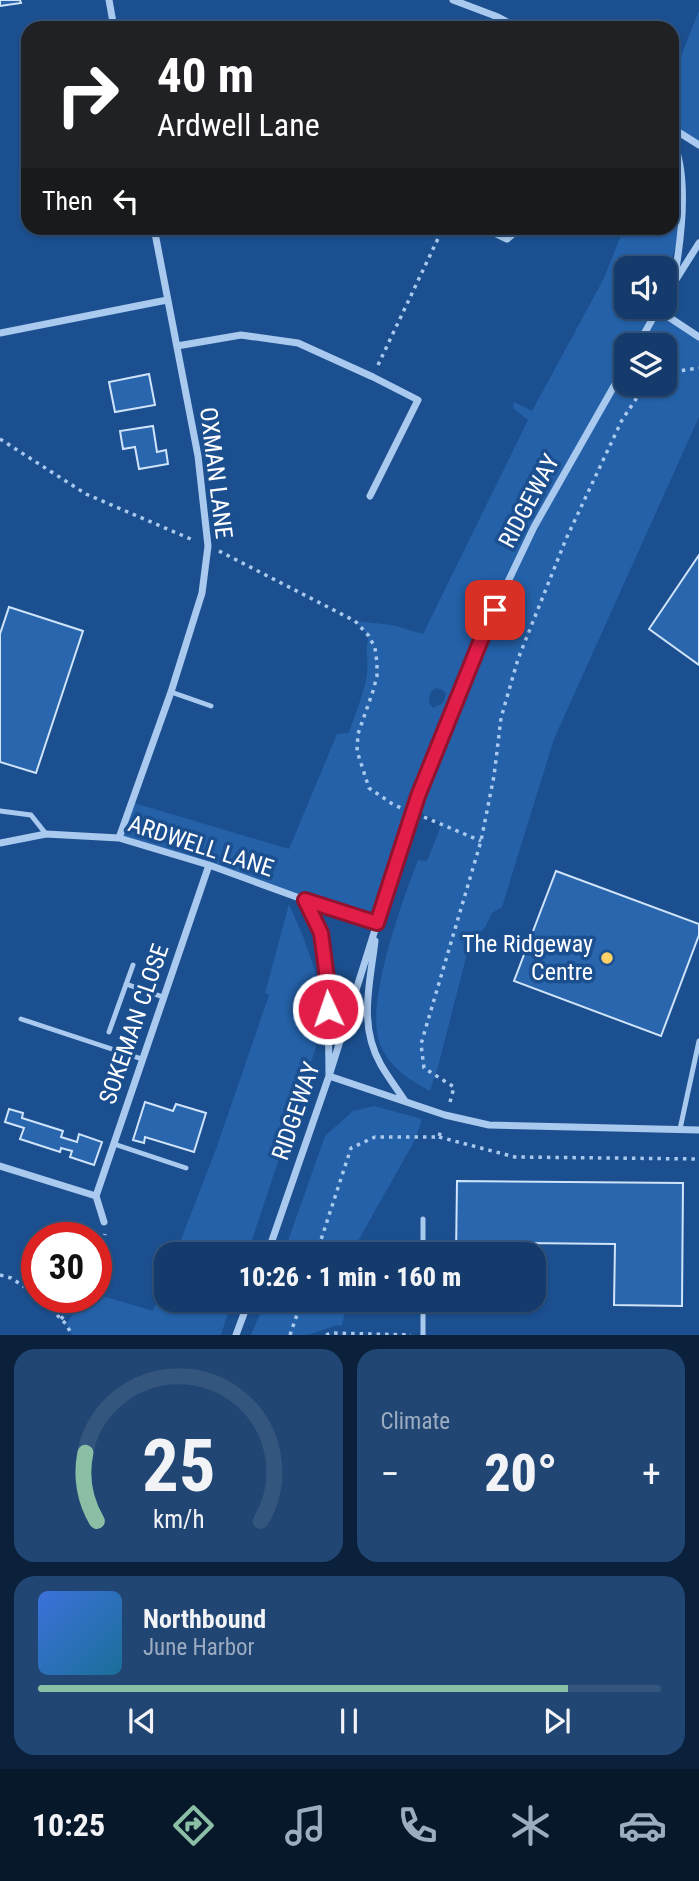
<!DOCTYPE html>
<html lang="en">
<head>
<meta charset="utf-8">
<style>
  body { margin:0; font-family:"Roboto Condensed",sans-serif; background:#214673; color:#f1f3f6; height:100vh; display:flex; flex-direction:column; font-size:26px; white-space:nowrap }
  * { box-sizing:border-box; margin:0 }
  p { font-size:23px; color:#9dadc1 }
  .icon { flex:none; width:38px; height:38px; fill:none; stroke:currentColor; stroke-width:2; stroke-linecap:round; stroke-linejoin:round }
  .map { position:relative; height:1335px; overflow:hidden }
  .panel { display:flex; flex-direction:column; gap:14px; padding:14px; background:#0b203b; flex:1 }
  .panel>* { flex:none }
  .guide { position:absolute; left:21px; top:21px; width:658px; height:214px; border-radius:21px; box-shadow:0 2px 5px #0004,0 0 0 2px #33557e; background:#202124; color:#fff; overflow:hidden }
  .buttons { position:absolute; left:614px; top:256px; display:grid; gap:14px }
  .buttons a { display:grid; place-items:center; width:63px; height:63px; border-radius:14px; background:#143b6b; box-shadow:0 2px 5px #0004,0 0 0 2px #33557e; font-size:35px }
  .speed { position:absolute; left:21px; top:1222px; display:flex; gap:14px; font-size:35px; font-weight:700; text-align:center }
  .speed>* { display:grid; place-content:center; width:91px; height:91px; border-radius:50%; background:#143b6b; box-shadow:0 2px 5px #0004,0 0 0 2px #33557e; line-height:1 }
  .speed .limit { border:10px solid #d22; background:#fff; color:#111 }
  .pin { position:absolute; display:grid; place-items:center; width:60px; height:60px; color:#fff; margin:-30px; border-radius:14px; box-shadow:0 4px 10px #0006 }
  .me { position:absolute; width:77px; margin:-38px; rotate:357deg; stroke-linejoin:round; filter:drop-shadow(0 0 5px #0008) }
  .turn { display:flex; align-items:center; gap:24px; height:147px; padding:0 21px; font-size:32px }
  .turn .icon { width:91px; height:91px; stroke-width:2.5 }
  .turn b { display:block; font-size:49px; line-height:60px }
  .then { display:flex; align-items:center; height:66px; padding:0 21px; background:#0003; gap:14px; font-size:26px }
  .big { font-size:52px; font-weight:800; line-height:1.1 }
  .panel .card { flex:1; display:flex; flex-direction:column; justify-content:center; gap:10px; min-width:0; padding:0 24px; border-radius:21px; background:#214673 }
  .panel .dial { align-items:center; gap:0 }
  .dial svg { height:182px; overflow:visible; fill:none; stroke:#33557e; stroke-width:7; stroke-linecap:round; text-anchor:middle }
  .dial text { fill:#f1f3f6; stroke:none }
  .song { display:flex; align-items:center; gap:21px }
  .cover { width:84px; height:84px; border-radius:10px; background:linear-gradient(135deg,hsl(220 70% 55%),hsl(200 70% 35%)) }
  .played { height:7px; border-radius:4px; background:linear-gradient(90deg,#8abfa5 85%,#33557e 85%) }
  .keys { display:flex; justify-content:space-around; direction:ltr }
  .heat { display:flex; justify-content:space-between; align-items:center; font-size:38px; direction:ltr }
  .panel .tiles { flex:1; display:grid; gap:14px; grid-template-columns:1fr 1fr }
  .card:last-child { grid-column:span 2 }
  .trip { position:absolute; left:154px; top:1242px; width:392px; height:70px; border-radius:21px; background:#143b6b; box-shadow:0 2px 5px #0004,0 0 0 2px #33557e; font-weight:800; line-height:70px; text-align:center }
  .menu { display:flex; height:112px; justify-content:space-around; align-items:center; background:#08182b; color:#9dadc1 }
  .menu .icon { width:49px; height:49px }
  .menu .on { color:#8abfa5 }
  .menu b { font-size:32px; color:#f1f3f6 }
  .map>svg:first-child { display:block }
  .green { fill:#2461a8; fill-rule:evenodd }
  .building { fill:#2a66ad; stroke:#cfe3fa; stroke-width:2 }
  .lines { fill:none; stroke-linecap:round; stroke-linejoin:round }
  .path { stroke:#a9c9ee; stroke-width:3.5; stroke-dasharray:3.5 5; stroke-linecap:butt }
  .lane { stroke:#a9c9ee; stroke-width:5 }
  .street { stroke:#a9c9ee; stroke-width:7 }
  .street-bridge { stroke:#a9c9ee; stroke-width:7 }
  .route-casing { stroke:#92132f; stroke-width:18 }
  .route { stroke:#e11d48; stroke-width:12 }
  .poi-dot { fill:#ffd166; stroke:#1b4f8f; stroke-width:2.5 }
  .labels { text-anchor:middle; dominant-baseline:central; stroke-width:7; stroke-linejoin:round; paint-order:stroke }
  .street-label { font-size:24px; fill:#fff; stroke:#1b4f8f }
  .poi-label { font-size:24px; fill:#fff; stroke:#1b4f8f; text-anchor:end }
</style>
</head>
<body>
<div class="map">
<svg width="699" height="1335" viewBox="0 0 699 1335">
  <rect width="100%" height="100%" fill="#1b4f8f"/>
  <path class="green" d="M699,11V145L672,128V78Z
    M672,139L680,165L682,223L665,283V268H626V306H659L699,337V417L554,739L502,907L492,913L486,926L469,946L438,1067L430,1091C409,1080 389,1067 380,1044C364,1005 403,899 418,860L427,861L442,823L418,811L377,923L119,838L131,802L289,849L337,734L349,733C355,714 364,694 367,674C369,659 364,651 369,636L355,621L392,625L423,634L528,420L513,408L514,402L532,411L603,280L624,228H672ZM626,345H665V383H626ZM436,688L443,690L446,694L443,703L433,708L429,703L430,693Z
    M289,904L303,936L315,971L316,1047L247,1255H175L216,1149L269,995L265,993Z
    M374,1106L422,1119L416,1138L358,1241L356,1255H283L325,1136L353,1111Z
    M166,1277V1300H232L221,1335H72L66,1324L85,1297H96V1294L153,1311Z
    M266,1300H347L342,1326L337,1325L308,1335H251Z"/>
  <path class="building" d="M0,0H20L21,3L0,6Z
    M149,374L155,405L115,412L109,382Z
    M153,426L157,452L166,450L168,464L139,469L135,447L123,449L120,431Z
    M699,555V665L649,629Z
    M9,607L83,631L36,773L0,762V634Z
    M556,871L699,924V935L661,1036L514,981Z
    M145,1102L173,1111L176,1104L206,1113L194,1152L145,1137L144,1143L133,1140Z
    M9,1109L23,1113L22,1118L63,1131L61,1137L77,1142L79,1134L102,1142L94,1165L70,1157L72,1151L61,1148L60,1152L20,1139L24,1128L5,1122Z
    M457,1181L683,1183L682,1306L614,1305L615,1244L524,1243V1255H456Z"/>
  <g class="lines">
    <path class="path" d="M378,365L443,228
      M665,373L699,368
      M0,439L86,494L193,540
      M219,551L355,621L369,636L375,648L377,663V676L373,691L358,734L357,751L369,788L391,803L401,808
      M424,817L481,841
      M450,1102L454,1087L424,1068L421,1044L481,841L494,776L501,718L518,659L566,539L622,420L644,387L649,383
      M439,1137L515,1157L699,1159
      M316,1255L351,1148L375,1137H439L441,1129
      M96,1259L105,1234
      M0,1275L11,1278L37,1295
      M39,1297L66,1324L72,1335
      M61,1319L80,1297
      M290,1335L302,1300
      M326,1335L331,1333L411,1335"/>
    <path class="lane" d="M171,692L211,706
      M0,811L31,815L46,834
      M126,984L163,997
      M21,1019L142,1059
      M109,1032L133,965
      M680,1129L699,1041
      M114,1144L186,1168
      M423,1219V1255
      M423,1300V1335"/>
    <path class="street" d="M109,0L114,28
      M453,0L498,17L518,28
      M672,128L699,145
      M672,139C690,176 681,241 674,280
      M484,228L507,239L520,228
      M665,297L699,243
      M658,310L699,337
      M0,333L167,300
      M638,345L659,307
      M177,346L241,335L298,343L373,377L418,400L370,496
      M418,796L485,630L534,527L626,365
      M119,838L171,692L202,593L208,546L198,456L154,228
      M0,843L46,834L119,838L209,865L305,900L377,923
      M305,900L321,933L328,987L329,1076L445,1115L489,1125L699,1130
      M375,941C370,984 358,1025 381,1065C388,1077 397,1089 405,1101
      M0,1166L96,1196L209,865
      M96,1196L104,1222
      M267,1255L329,1076L407,828
      M236,1335L249,1300"/>
    <path class="street-bridge" d="M407,828L418,796"/>
  </g>
  <g class="lines">
    <g class="route-casing">
      <path id="route" d="M328,1009V986L321,933L305,900L377,923L418,796L485,630L495,610"/>
    </g>
    <use href="#route" class="route"/>
  </g>
  <circle class="poi-dot" cx="607" cy="958" r="7"/>
  <g class="labels">
    <g class="street-label">
      <text transform="translate(216 473) rotate(83)">OXMAN LANE</text>
      <text transform="translate(529 501) rotate(-62)">RIDGEWAY</text>
      <text transform="translate(201 846) rotate(18)">ARDWELL LANE</text>
      <text transform="translate(134 1024) rotate(-71)">SOKEMAN CLOSE</text>
      <text transform="translate(296 1111) rotate(-71)">RIDGEWAY</text>
    </g>
    <g class="poi-label">
      <text x="593" y="944">The Ridgeway<tspan x="593" dy="28">Centre</tspan></text>
    </g>
  </g>
</svg>
<div class="buttons">
<a><svg class="icon" aria-label="sound" viewBox="0 0 24 24"><path d="M4 9h4l5-4v14l-5-4H4zM17 9q2 3 0 6"/></svg></a>
<a><svg class="icon" aria-label="layers" viewBox="0 0 24 24"><path d="M12 4l9 5-9 5-9-5zM3 14l9 5 9-5"/></svg></a>
</div>
<div class="speed"><div class="limit">30</div></div>
<div class="pin" style="left:495px;top:610px;background:#d93025"><svg class="icon" aria-label="arrive" viewBox="0 0 24 24"><path d="M6 21V4h12l-3 4 3 4H6"/></svg></div>
<svg class="me" style="left:328px;top:1009px" viewBox="-20 -20 40 40"><circle r="17" fill="#e11d48" stroke="#fff" stroke-width="3"/><path d="M0-11L8 9 0 5-8 9z" fill="#fff"/></svg>
<div class="trip">10:26 · 1 min · 160 m</div>
<div class="guide">
<div class="turn"><svg class="icon" aria-label="right" viewBox="0 0 24 24"><path d="M7 20v-9h11M14 6l5 5-5 5"/></svg><div><b>40 m</b>Ardwell Lane</div></div>
<div class="then">Then<svg class="icon" aria-label="left" viewBox="0 0 24 24"><path d="M17 20v-9H6M10 6l-5 5 5 5"/></svg></div>
</div>
</div>
<section class="panel">
<div class="tiles">
<div class="card dial"><svg viewBox="0 0 100 80">
<path d="M14 69A42 42 0 1 1 86 69"/>
<path d="M14 69A42 42 0 0 1 9 39" stroke="#8abfa5"/>
<text x="50" y="56" font-size="32" font-weight="700">25</text>
<text x="50" y="72" font-size="11">km/h</text>
</svg></div>
<div class="card"><p>Climate</p>
<div class="heat"><a>−</a><b class="big">20°</b><a>+</a></div>
</div>
<div class="card">
<div class="song"><i class="cover"></i><div><b>Northbound</b><p>June Harbor</p></div></div>
<div class="played"></div>
<div class="keys"><svg class="icon" aria-label="previous" viewBox="0 0 24 24"><path d="M18 5L8 12l10 7zM5 5v14"/></svg><svg class="icon" aria-label="pause" viewBox="0 0 24 24"><path d="M8 5v14M16 5v14"/></svg><svg class="icon" aria-label="next" viewBox="0 0 24 24"><path d="M6 5l10 7-10 7zM19 5v14"/></svg></div>
</div>
</div>
</section>
<nav class="menu">
<b>10:25</b>
<svg class="icon on" aria-label="directions" viewBox="0 0 24 24"><path d="M12 3l9 9-9 9-9-9zM9 14v-3h6M13 9l2 2-2 2"/></svg>
<svg class="icon" aria-label="music" viewBox="0 0 24 24"><path d="M9 18V5l10-2v13"/><circle cx="6" cy="18" r="3"/><circle cx="16" cy="16" r="3"/></svg>
<svg class="icon" aria-label="phone" viewBox="0 0 24 24"><path d="M5 4h4l2 5-3 2q2 4 5 5l2-3 5 2v4C11 20 4 13 5 4z"/></svg>
<svg class="icon" aria-label="climate" viewBox="0 0 24 24"><path d="M12 3v18M4 7l16 10M4 17L20 7"/></svg>
<svg class="icon" aria-label="car" viewBox="0 0 24 24"><path d="M5 17H2v-5l4-1 3-4h7l3 4 3 1v5h-3M9 17h6M6 11h13"/><circle cx="7" cy="17" r="2"/><circle cx="17" cy="17" r="2"/></svg>
</nav>
</body>
</html>
